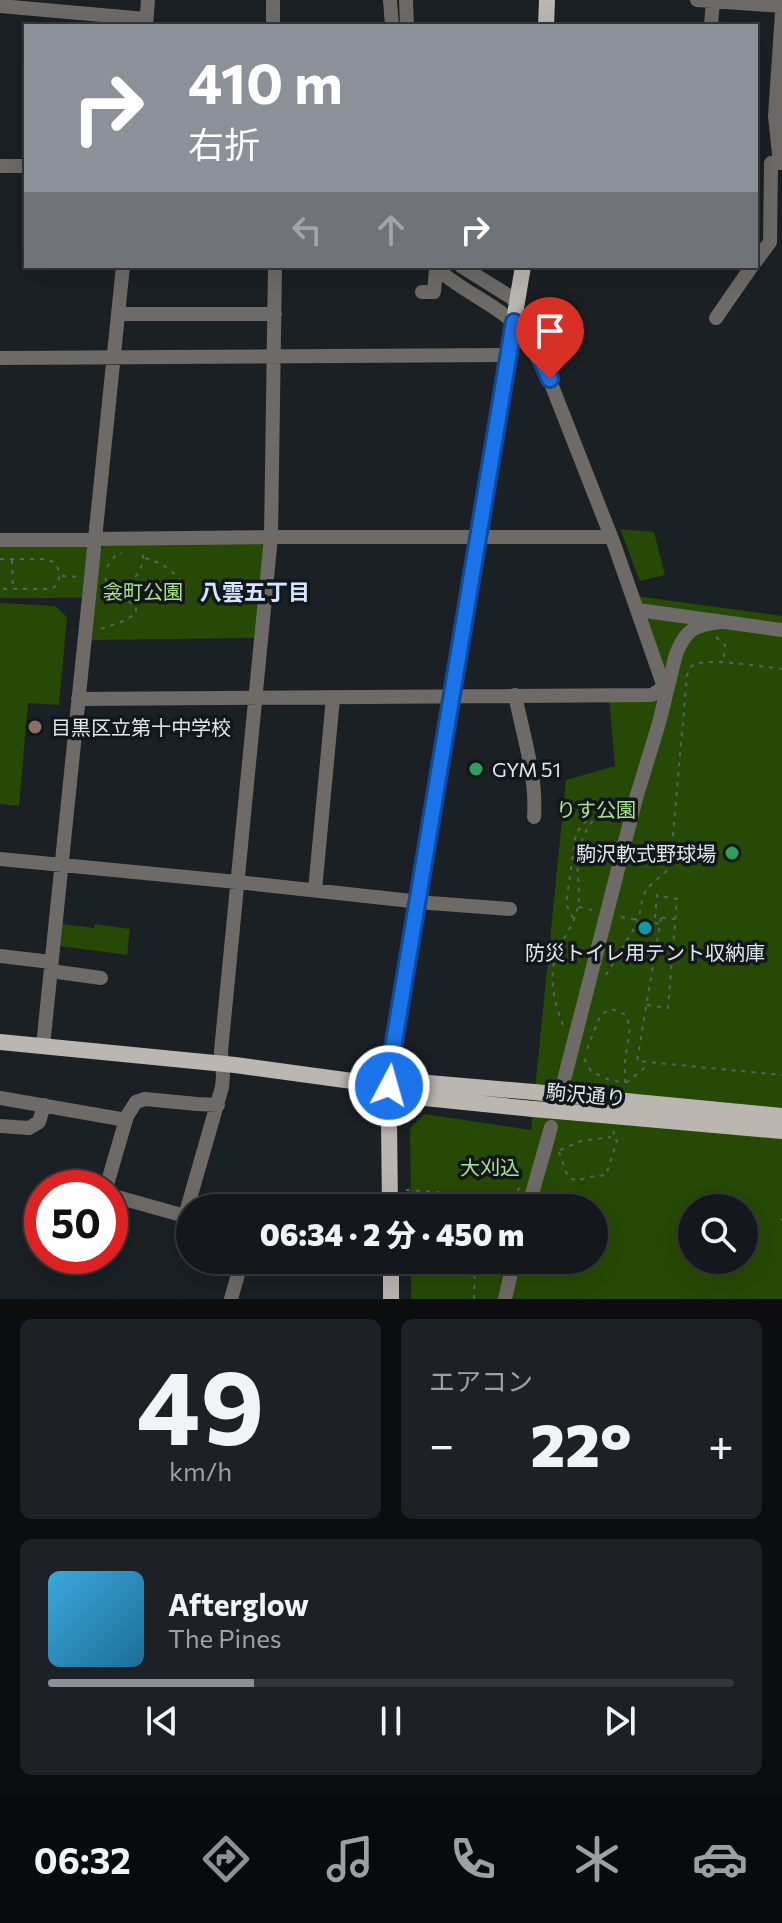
<!DOCTYPE html>
<html lang="ja">
<head>
<meta charset="utf-8">
<style>
  body { margin:0; font-family:Commissioner,"Noto Sans JP",sans-serif; background:#1d2125; color:#f1f3f6; height:100vh; display:flex; flex-direction:column; font-size:30px; white-space:nowrap }
  * { box-sizing:border-box; margin:0 }
  p { font-size:26px; color:#9da0a3 }
  .icon { flex:none; width:44px; height:44px; fill:none; stroke:currentColor; stroke-width:2; stroke-linecap:round; stroke-linejoin:round }
  .map { position:relative; height:1299px; overflow:hidden }
  .drawer { display:flex; flex-direction:column; gap:20px; padding:20px; background:#0b0d0f; flex:1 }
  .drawer>* { flex:none }
  .guide { position:absolute; left:24px; top:24px; width:734px; height:244px; border-radius:0px; box-shadow:0 8px 32px #0002,0 0 0 2px #33373b; background:#8c9099; color:#fff; overflow:hidden }
  .tools { position:absolute; left:678px; top:1194px; display:grid; gap:16px }
  .tools a { display:grid; place-items:center; width:80px; height:80px; border-radius:50%; background:#14181c; box-shadow:0 8px 32px #0002,0 0 0 2px #33373b; font-size:40px }
  .speed { position:absolute; left:24px; top:1170px; display:flex; gap:16px; font-size:40px; font-weight:700; text-align:center }
  .speed>* { display:grid; place-content:center; width:104px; height:104px; border-radius:50%; background:#14181c; box-shadow:0 8px 32px #0002,0 0 0 2px #33373b; line-height:1 }
  .speed .limit { border:12px solid #d22; background:#fff; color:#111 }
  .pin { position:absolute; display:grid; place-items:center; width:68px; height:68px; color:#fff; margin:-82px -34px; border-radius:50% 50% 50% 0; rotate:-45deg; box-shadow:0 0 8px #0007 }
  .pin .icon { rotate:45deg }
  .me { position:absolute; width:88px; margin:-44px; rotate:6deg; stroke-linejoin:round; filter:drop-shadow(0 0 6px #0008) }
  .turn { display:flex; align-items:center; gap:28px; height:168px; padding:0 32px; font-size:36px }
  .turn .icon { width:104px; height:104px; stroke-width:2.5 }
  .turn b { display:block; font-size:56px; line-height:68px }
  .lanes { display:flex; align-items:center; height:76px; padding:0 32px; background:#0003; justify-content:center; gap:40px; direction:ltr }
  .lanes .off { opacity:.35 }
  .big { font-size:60px; font-weight:800; line-height:1.1 }
  .drawer .card { flex:1; display:flex; flex-direction:column; justify-content:center; gap:12px; min-width:0; padding:0 28px; border-radius:12px; background:#1d2125 }
  .drawer .dial { align-items:center; gap:0 }
  .dial b { font-size:104px; line-height:1 }
  .song { display:flex; align-items:center; gap:24px }
  .cover { width:96px; height:96px; border-radius:12px; background:linear-gradient(135deg,hsl(200 70% 55%),hsl(200 70% 35%)) }
  .played { height:8px; border-radius:4px; background:linear-gradient(90deg,#8c9099 30%,#33373b 30%) }
  .keys { display:flex; justify-content:space-around; direction:ltr }
  .heat { display:flex; justify-content:space-between; align-items:center; font-size:44px; direction:ltr }
  .drawer .tiles { flex:1; display:grid; gap:20px; grid-template-columns:1fr 1fr }
  .card:last-child { grid-column:span 2 }
  .trip { position:absolute; left:176px; top:1194px; width:432px; height:80px; border-radius:40px; background:#14181c; box-shadow:0 8px 32px #0002,0 0 0 2px #33373b; font-weight:800; line-height:80px; text-align:center }
  .menu { display:flex; height:128px; justify-content:space-around; align-items:center; background:#080a0b; color:#9da0a3 }
  .menu .icon { width:56px; height:56px }
  .menu .active { color:#8c9099 }
  .menu b { font-size:36px; color:#f1f3f6 }
  .map>svg:first-child { display:block }
  .green { fill:#264905; fill-rule:evenodd }
  .lines { fill:none; stroke-linecap:round; stroke-linejoin:round }
  .path { stroke:#5b5f64; stroke-width:2; stroke-dasharray:4 6; stroke-linecap:butt }
  .minor { stroke:#6d6a67; stroke-width:14 }
  .major { stroke:#bcb6b1; stroke-width:16 }
  .path-bridge { stroke:#5b5f64; stroke-width:2; stroke-dasharray:4 6; stroke-linecap:butt }
  .major-bridge { stroke:#bcb6b1; stroke-width:16 }
  .route-casing { stroke:#114b97; stroke-width:20 }
  .route { stroke:#1a73e8; stroke-width:14 }
  .education-dot { fill:#8d6e63; stroke:#12171b; stroke-width:3 }
  .leisure-dot { fill:#2e9e5b; stroke:#12171b; stroke-width:3 }
  .culture-dot { fill:#0f9aa8; stroke:#12171b; stroke-width:3 }
  .labels { text-anchor:middle; dominant-baseline:central; stroke-width:7; stroke-linejoin:round; paint-order:stroke }
  .park-label { font-size:20px; fill:#aae486; stroke:#12171b }
  .poi-label { font-size:20px; fill:#e3e7ea; stroke:#12171b; text-anchor:start }
  .street-label { font-size:20px; fill:#e3e7ea; stroke:#12171b }
  .neighbourhood-label { font-size:22px; font-weight:bold; fill:#d2e6ff; stroke:#12171b }
</style>
</head>
<body>
<div class="map">
<svg width="782" height="1299" viewBox="0 0 782 1299">
  <rect width="100%" height="100%" fill="#1b2025"/>
  <path class="green" d="M620,529L654,532L665,575L640,581Z
    M106,544H261L267,549L257,638L92,640L95,598C63,597 32,599 0,598V546L84,545L90,550H99Z
    M636,596L782,616V1299H411V1260H594V1208H411L410,1128L424,1114L531,1130L566,780L615,766L609,698L658,695ZM692,1208H744V1260H692Z
    M0,603L55,606L67,617L59,705L28,703L19,806L0,804Z
    M62,924L94,928L95,924L130,929L127,955L60,946Z"/>
  <g class="lines">
    <path class="path" d="M145,558C155,561 163,564 171,571C177,576 179,581 187,585
      M0,559H46L55,563C61,571 61,583 52,589H0
      M12,560L13,589
      M107,567L115,556L122,553
      M62,576L79,577
      M105,578L107,583L113,589C129,589 148,568 142,551
      M101,629L126,620L136,613V607L127,600L121,590
      M716,637L725,645L723,662
      M579,907L592,910
      M621,917L633,919
      M573,918L566,904L576,833L587,820L591,818
      M661,918L637,1061L782,1075
      M645,921L660,924
      M606,975L639,920L641,905L646,889L670,868L687,676C689,670 688,668 694,665C707,657 764,667 782,669
      M647,1005L668,1008L677,899L657,895L655,917L675,919
      M563,1025C554,1002 548,975 557,952C564,937 575,923 578,906C581,890 576,873 578,857C581,831 597,810 620,799
      M587,1049L601,1014L612,1009L626,1015L630,1027L625,1061V1087
      M584,1059L591,1071L607,1079L624,1083
      M626,1083L649,1064
      M560,1150L581,1141L611,1137
      M559,1152L568,1177L577,1181L588,1177L606,1175L617,1141L613,1137L614,1131
      M406,1190C427,1192 454,1189 467,1208
      M507,1208L520,1187
      M781,1219L782,1220
      M474,1299L475,1260"/>
    <path class="minor" d="M273,0V26
      M390,0L392,26
      M406,0L407,26
      M697,0L782,6
      M0,6L146,19
      M146,26L148,0
      M711,26L713,0
      M780,163L775,116L782,13
      M0,166H26
      M756,261L770,242L771,163
      M461,266L517,301
      M422,292H434L436,269
      M118,314H275
      M716,318L752,266
      M0,358L508,355
      M0,540L271,537H611
      M638,610L782,630
      M515,695C523,735 537,777 534,817
      M78,699L652,695L664,687L614,544L539,353C512,307 469,299 434,266
      M0,859L237,882L430,903L510,909
      M315,890L333,698
      M0,956L51,962
      M51,971L101,978
      M43,1046L123,266
      M563,1084L637,795L659,723L676,654C686,629 695,625 720,622
      M0,1098L126,1120
      M0,1126L29,1128L39,1122L44,1105
      M106,1188L127,1116L136,1102L145,1099L197,1104L218,1105
      M110,1195L185,1216L222,1087L223,1076L221,1051L271,537L275,266
      M528,1208L551,1127
      M231,1299L242,1260
      M505,1299L514,1260"/>
    <path class="major" d="M546,26L547,0
      M0,1042L235,1065L389,1086L415,1097L533,1109
      M391,1086L417,1082L534,1092
      M584,1097L782,1116
      M579,1113L782,1131
      M390,1208L389,1121L391,1060L523,266
      M391,1260V1299"/>
    <path class="path-bridge" d="M633,919L645,921"/>
    <path class="major-bridge" d="M534,1092L584,1097
      M533,1109L579,1113"/>
  </g>
  <g class="lines">
    <g class="route-casing">
      <path id="route" d="M389,1086L391,1060L514,322L535,346L550,379"/>
    </g>
    <use href="#route" class="route"/>
  </g>
  <circle class="education-dot" cx="35" cy="727" r="8"/>
  <g class="leisure-dot">
    <circle cx="476" cy="769" r="8"/>
    <circle cx="732" cy="853" r="8"/>
  </g>
  <circle class="culture-dot" cx="645" cy="928" r="8"/>
  <g class="labels">
    <g class="park-label">
      <text x="143" y="591">衾町公園</text>
      <text x="596" y="809">りす公園</text>
      <text x="490" y="1167">大刈込</text>
    </g>
    <g class="poi-label">
      <text x="51" y="727">目黒区立第十中学校</text>
      <text x="492" y="769">GYM 51</text>
      <text x="716" y="853" text-anchor="end">駒沢軟式野球場</text>
      <text x="645" y="952" text-anchor="middle">防災トイレ用テント収納庫</text>
    </g>
    <g class="street-label">
      <text transform="translate(586 1094) rotate(5)">駒沢通り</text>
    </g>
    <g class="neighbourhood-label">
      <text x="255" y="591">八雲五丁目</text>
    </g>
  </g>
</svg>
<div class="tools">
<a><svg class="icon" aria-label="search" viewBox="0 0 24 24"><circle cx="10" cy="10" r="6"/><path d="M15 15l6 6"/></svg></a>
</div>
<div class="speed"><div class="limit">50</div></div>
<div class="pin" style="left:550px;top:379px;background:#d93025"><svg class="icon" aria-label="arrive" viewBox="0 0 24 24"><path d="M6 21V4h12l-3 4 3 4H6"/></svg></div>
<svg class="me" style="left:389px;top:1086px" viewBox="-20 -20 40 40"><circle r="17" fill="#1a73e8" stroke="#fff" stroke-width="3"/><path d="M0-11L8 9 0 5-8 9z" fill="#fff"/></svg>
<div class="trip">06:34 · 2 分 · 450 m</div>
<div class="guide">
<div class="turn"><svg class="icon" aria-label="right" viewBox="0 0 24 24"><path d="M7 20v-9h11M14 6l5 5-5 5"/></svg><div><b>410 m</b>右折</div></div>
<div class="lanes"><svg class="icon off" aria-label="left" viewBox="0 0 24 24"><path d="M17 20v-9H6M10 6l-5 5 5 5"/></svg><svg class="icon off" aria-label="ahead" viewBox="0 0 24 24"><path d="M12 20V5M6 11l6-6 6 6"/></svg><svg class="icon" aria-label="right" viewBox="0 0 24 24"><path d="M7 20v-9h11M14 6l5 5-5 5"/></svg></div>
</div>
</div>
<section class="drawer">
<div class="tiles">
<div class="card dial"><b>49</b><p>km/h</p></div>
<div class="card"><p>エアコン</p>
<div class="heat"><a>−</a><b class="big">22°</b><a>+</a></div>
</div>
<div class="card">
<div class="song"><i class="cover"></i><div><b>Afterglow</b><p>The Pines</p></div></div>
<div class="played"></div>
<div class="keys"><svg class="icon" aria-label="previous" viewBox="0 0 24 24"><path d="M18 5L8 12l10 7zM5 5v14"/></svg><svg class="icon" aria-label="pause" viewBox="0 0 24 24"><path d="M8 5v14M16 5v14"/></svg><svg class="icon" aria-label="next" viewBox="0 0 24 24"><path d="M6 5l10 7-10 7zM19 5v14"/></svg></div>
</div>
</div>
</section>
<nav class="menu">
<b>06:32</b>
<svg class="icon active" aria-label="directions" viewBox="0 0 24 24"><path d="M12 3l9 9-9 9-9-9zM9 14v-3h6M13 9l2 2-2 2"/></svg>
<svg class="icon" aria-label="music" viewBox="0 0 24 24"><path d="M9 18V5l10-2v13"/><circle cx="6" cy="18" r="3"/><circle cx="16" cy="16" r="3"/></svg>
<svg class="icon" aria-label="phone" viewBox="0 0 24 24"><path d="M5 4h4l2 5-3 2q2 4 5 5l2-3 5 2v4C11 20 4 13 5 4z"/></svg>
<svg class="icon" aria-label="climate" viewBox="0 0 24 24"><path d="M12 3v18M4 7l16 10M4 17L20 7"/></svg>
<svg class="icon" aria-label="car" viewBox="0 0 24 24"><path d="M5 17H2v-5l4-1 3-4h7l3 4 3 1v5h-3M9 17h6M6 11h13"/><circle cx="7" cy="17" r="2"/><circle cx="17" cy="17" r="2"/></svg>
</nav>
</body>
</html>
